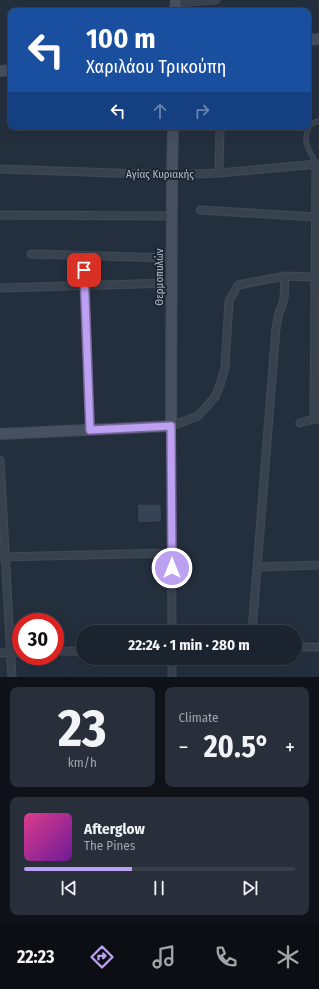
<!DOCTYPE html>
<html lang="en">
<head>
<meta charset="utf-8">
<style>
  body { margin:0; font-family:"Fira Sans Condensed",sans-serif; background:#282f3a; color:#f1f3f6; height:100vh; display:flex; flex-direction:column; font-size:15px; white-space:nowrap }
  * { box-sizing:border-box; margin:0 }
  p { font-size:13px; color:#a0a4aa }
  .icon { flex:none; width:22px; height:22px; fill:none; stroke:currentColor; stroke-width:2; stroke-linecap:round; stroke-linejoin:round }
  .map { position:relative; height:677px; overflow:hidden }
  .side { display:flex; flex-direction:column; gap:10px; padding:10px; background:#0f1319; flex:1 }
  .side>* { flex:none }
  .hud { position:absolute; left:8px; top:8px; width:303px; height:122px; border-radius:8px; box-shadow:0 4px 16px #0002,0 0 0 1px #39404a; background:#1a4fa0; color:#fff; overflow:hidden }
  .speed { position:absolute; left:12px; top:613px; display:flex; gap:8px; font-size:20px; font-weight:700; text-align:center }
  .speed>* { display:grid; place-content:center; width:52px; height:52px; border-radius:50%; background:#1b232e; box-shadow:0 4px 16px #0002,0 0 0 1px #39404a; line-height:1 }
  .speed .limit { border:6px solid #d22; background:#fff; color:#111 }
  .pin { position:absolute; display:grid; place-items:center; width:34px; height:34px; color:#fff; margin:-17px; border-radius:8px; box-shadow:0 2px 6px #0006 }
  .me { position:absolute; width:44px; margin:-22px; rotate:0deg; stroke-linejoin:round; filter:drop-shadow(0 0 3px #0008) }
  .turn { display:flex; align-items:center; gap:14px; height:84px; padding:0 12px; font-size:18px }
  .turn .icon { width:52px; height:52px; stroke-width:2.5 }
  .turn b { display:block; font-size:28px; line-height:34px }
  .lanes { display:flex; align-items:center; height:38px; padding:0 12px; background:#0003; justify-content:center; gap:20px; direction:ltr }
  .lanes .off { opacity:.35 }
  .big { font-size:30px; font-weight:700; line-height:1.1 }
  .side .card { flex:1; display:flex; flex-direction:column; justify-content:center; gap:6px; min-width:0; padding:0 14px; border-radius:8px; background:#282f3a }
  .side .dial { align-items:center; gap:0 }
  .dial b { font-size:52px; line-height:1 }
  .song { display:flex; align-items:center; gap:12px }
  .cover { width:48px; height:48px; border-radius:6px; background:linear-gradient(135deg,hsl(330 70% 55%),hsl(280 70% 35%)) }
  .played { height:4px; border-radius:2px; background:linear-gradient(90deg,#bca0f2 40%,#39404a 40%) }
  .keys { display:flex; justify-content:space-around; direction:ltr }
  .heat { display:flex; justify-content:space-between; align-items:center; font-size:22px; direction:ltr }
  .side .tiles { flex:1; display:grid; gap:10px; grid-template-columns:1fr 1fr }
  .card:last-child { grid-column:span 2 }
  .trip { position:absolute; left:76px; top:625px; width:226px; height:40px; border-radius:20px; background:#1b232e; box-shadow:0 4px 16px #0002,0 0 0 1px #39404a; font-weight:700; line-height:40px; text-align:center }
  .menu { display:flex; height:64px; justify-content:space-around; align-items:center; background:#0b0e12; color:#a0a4aa }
  .menu .icon { width:28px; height:28px }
  .menu .selected { color:#bca0f2 }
  .menu b { font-size:18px; color:#f1f3f6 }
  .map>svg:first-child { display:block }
  .building { fill:#364354; stroke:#1f2835 }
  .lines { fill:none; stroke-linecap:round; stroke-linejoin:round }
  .lane-casing { stroke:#414a57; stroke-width:5.5 }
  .street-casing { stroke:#414a57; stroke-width:9 }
  .secondary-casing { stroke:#414a57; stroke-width:12 }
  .lane { stroke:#38414e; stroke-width:3.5 }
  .street { stroke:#38414e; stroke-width:7 }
  .secondary { stroke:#465061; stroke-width:10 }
  .route-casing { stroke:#7a689d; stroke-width:10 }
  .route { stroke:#bca0f2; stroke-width:7 }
  .labels { text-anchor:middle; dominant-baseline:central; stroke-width:4; stroke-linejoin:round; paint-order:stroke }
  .street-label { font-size:11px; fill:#b4bcc9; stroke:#1d2633 }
</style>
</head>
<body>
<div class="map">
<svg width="319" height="677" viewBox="0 0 319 677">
  <rect width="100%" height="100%" fill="#242f3e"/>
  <path class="building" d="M137,504H161L162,522L138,523Z"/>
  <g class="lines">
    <g class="lane-casing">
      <path id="lane" d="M316,164C309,148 301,143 310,125L317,121L319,122"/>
    </g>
    <g class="street-casing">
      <path id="street" d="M175,3L216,0
        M0,169L172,175L219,173L319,164
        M219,173L220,127
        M200,210L316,217
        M0,215L172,216
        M31,254L171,258
        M84,255L90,430
        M0,288L172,283
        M314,419L316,164
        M300,423L314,419H319
        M0,460L12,677
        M0,557L171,553
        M257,567L319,565
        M172,632L171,426L198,416L215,397L221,382L225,367L229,301L238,285L285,276L315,277
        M252,632L276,328L279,312L282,306L284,298L285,276
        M295,647H319
        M55,651H83
        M0,653L21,652
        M172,658V677"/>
    </g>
    <g class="secondary-casing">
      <path id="secondary" d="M175,11L176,0
        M308,40L319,39
        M0,71L11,70
        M0,434L171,426L172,175L173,127"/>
    </g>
    <use href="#lane" class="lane"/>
    <use href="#street" class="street"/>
    <use href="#secondary" class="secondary"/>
  </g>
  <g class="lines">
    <g class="route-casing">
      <path id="route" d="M84,270L90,430L171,426L172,568"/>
    </g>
    <use href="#route" class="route"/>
  </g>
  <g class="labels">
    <g class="street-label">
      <text x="160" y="174">Αγίας Κυριακής</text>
      <text transform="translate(159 277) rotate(-90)">Θερμοπυλών</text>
    </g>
  </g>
</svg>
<div class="speed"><div class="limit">30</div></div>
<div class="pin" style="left:84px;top:270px;background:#d93025"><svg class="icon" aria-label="arrive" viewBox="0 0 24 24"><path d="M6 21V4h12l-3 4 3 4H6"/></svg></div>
<svg class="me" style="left:172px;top:568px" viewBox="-20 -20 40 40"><circle r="17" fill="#bca0f2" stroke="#fff" stroke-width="3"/><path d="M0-11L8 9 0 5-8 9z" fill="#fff"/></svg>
<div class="trip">22:24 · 1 min · 280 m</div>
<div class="hud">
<div class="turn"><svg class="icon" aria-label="left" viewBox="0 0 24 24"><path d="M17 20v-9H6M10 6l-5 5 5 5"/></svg><div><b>100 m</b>Χαριλάου Τρικούπη</div></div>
<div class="lanes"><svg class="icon" aria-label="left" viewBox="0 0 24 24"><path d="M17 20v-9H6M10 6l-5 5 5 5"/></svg><svg class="icon off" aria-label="ahead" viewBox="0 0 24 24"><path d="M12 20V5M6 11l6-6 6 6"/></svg><svg class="icon off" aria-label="right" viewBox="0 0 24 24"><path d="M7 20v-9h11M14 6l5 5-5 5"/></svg></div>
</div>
</div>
<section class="side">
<div class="tiles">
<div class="card dial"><b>23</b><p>km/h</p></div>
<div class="card"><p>Climate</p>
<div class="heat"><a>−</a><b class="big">20.5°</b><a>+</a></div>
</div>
<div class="card">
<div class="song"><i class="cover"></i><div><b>Afterglow</b><p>The Pines</p></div></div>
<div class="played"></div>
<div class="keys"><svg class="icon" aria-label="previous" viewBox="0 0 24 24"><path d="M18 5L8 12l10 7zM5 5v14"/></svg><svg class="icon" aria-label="pause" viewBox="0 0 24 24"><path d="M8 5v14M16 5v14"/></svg><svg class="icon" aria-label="next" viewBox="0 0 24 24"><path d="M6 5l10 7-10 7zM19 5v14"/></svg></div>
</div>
</div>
</section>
<nav class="menu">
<b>22:23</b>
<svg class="icon selected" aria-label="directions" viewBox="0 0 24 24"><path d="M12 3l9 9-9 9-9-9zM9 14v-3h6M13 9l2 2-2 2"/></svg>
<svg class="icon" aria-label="music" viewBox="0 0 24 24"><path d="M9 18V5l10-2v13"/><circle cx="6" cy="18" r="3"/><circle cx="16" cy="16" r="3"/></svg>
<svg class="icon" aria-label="phone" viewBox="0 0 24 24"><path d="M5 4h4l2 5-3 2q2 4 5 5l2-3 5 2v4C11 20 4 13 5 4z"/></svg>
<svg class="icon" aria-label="climate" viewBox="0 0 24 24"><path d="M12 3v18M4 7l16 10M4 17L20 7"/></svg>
</nav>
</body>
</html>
